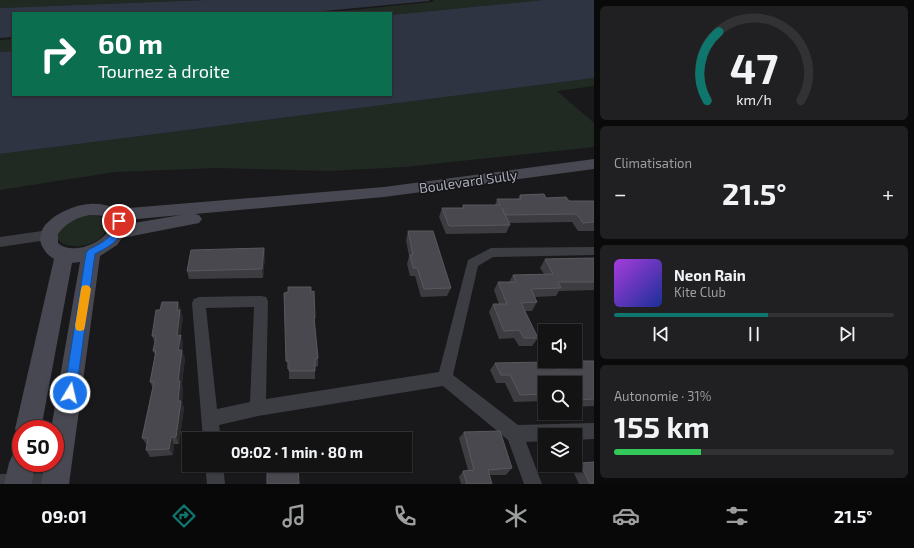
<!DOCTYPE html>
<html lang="fr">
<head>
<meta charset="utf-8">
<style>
  body { margin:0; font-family:"Exo 2",sans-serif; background:#202022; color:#f1f3f6; height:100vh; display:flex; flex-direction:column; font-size:15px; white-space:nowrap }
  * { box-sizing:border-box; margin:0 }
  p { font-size:13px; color:#9d9ea0 }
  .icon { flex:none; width:22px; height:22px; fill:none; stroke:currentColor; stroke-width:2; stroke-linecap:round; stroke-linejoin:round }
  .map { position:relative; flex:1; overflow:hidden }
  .side { display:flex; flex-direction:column; gap:6px; padding:6px; background:#0a0a0b; width:320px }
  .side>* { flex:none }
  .top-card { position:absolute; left:12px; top:12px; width:380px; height:84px; border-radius:0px; box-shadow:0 1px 3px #0004,0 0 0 1px #323234; background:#0b6e4f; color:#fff; overflow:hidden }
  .tools { position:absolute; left:538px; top:324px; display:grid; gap:8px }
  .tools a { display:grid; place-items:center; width:44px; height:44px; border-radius:0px; background:#131314; box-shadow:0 1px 3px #0004,0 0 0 1px #323234; font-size:20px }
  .speed { position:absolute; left:12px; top:420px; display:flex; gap:8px; font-size:20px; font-weight:700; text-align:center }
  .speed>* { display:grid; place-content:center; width:52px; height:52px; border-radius:50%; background:#131314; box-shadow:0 1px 3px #0004,0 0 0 1px #323234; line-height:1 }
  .speed .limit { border:6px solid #d22; background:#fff; color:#111 }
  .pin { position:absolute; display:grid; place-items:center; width:34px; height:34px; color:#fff; margin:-17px; border:2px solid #fff; border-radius:50%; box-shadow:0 1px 4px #0007 }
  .me { position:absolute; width:44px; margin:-22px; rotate:9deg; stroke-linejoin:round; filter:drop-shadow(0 0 3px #0008) }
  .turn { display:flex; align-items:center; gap:14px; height:84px; padding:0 20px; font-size:18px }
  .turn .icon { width:52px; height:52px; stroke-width:2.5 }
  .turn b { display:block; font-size:28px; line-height:34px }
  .big { font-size:30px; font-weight:700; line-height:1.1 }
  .side .card { flex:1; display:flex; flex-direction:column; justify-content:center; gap:6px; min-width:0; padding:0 14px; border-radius:6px; background:#202022 }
  .side .dial { align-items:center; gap:0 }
  .dial svg { height:104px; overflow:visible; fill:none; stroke:#323234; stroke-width:7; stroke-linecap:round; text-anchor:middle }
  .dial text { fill:#f1f3f6; stroke:none }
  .song { display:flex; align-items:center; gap:12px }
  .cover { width:48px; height:48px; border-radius:6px; background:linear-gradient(135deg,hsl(280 70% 55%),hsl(230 70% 35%)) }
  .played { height:4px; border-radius:2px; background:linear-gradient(90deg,#0f766e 55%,#323234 55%) }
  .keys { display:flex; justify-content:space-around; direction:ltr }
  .heat { display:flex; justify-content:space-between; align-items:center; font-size:22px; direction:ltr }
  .charge { height:6px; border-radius:3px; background:linear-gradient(90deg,#34c759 31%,#323234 0) }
  .trip { position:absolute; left:182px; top:432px; width:230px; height:40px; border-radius:0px; background:#131314; box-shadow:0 1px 3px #0004,0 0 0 1px #323234; font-weight:700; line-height:40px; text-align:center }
  .tabs { display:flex; height:64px; justify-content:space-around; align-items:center; background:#080808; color:#9d9ea0 }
  .tabs .icon { width:28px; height:28px }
  .tabs .active { color:#0f766e }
  .tabs b { font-size:18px; color:#f1f3f6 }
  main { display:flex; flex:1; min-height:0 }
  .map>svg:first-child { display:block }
  .green { fill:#202a23 }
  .water { fill:#2e3441 }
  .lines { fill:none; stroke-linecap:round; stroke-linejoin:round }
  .minor { fill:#3c3c43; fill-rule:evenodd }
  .tertiary { fill:#3c3c43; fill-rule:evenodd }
  .secondary { fill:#474851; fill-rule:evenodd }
  .wall { fill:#3d3c40 }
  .shaded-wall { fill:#2a292c }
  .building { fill:#49484e; stroke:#58585f }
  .route { fill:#1a73e8; stroke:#114b97 }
  .slow { fill:#f59e0b }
  .labels { text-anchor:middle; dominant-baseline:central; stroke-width:3; stroke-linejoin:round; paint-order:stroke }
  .street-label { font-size:14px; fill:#abacbc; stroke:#141416 }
</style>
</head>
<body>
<main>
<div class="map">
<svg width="594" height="484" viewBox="0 0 594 484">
  <rect width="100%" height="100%" fill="#19191b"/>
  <path class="green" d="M0,0H205L0,8Z
    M434,0H543L391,15V13H323L432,2Z
    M13,39V51L0,52V40Z
    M594,78V86L557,91L594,123V147L404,167L330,171L217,168L115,172L0,190V154Z
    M84,214L98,215L106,221C112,251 48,253 59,232C60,229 62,225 64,224C69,219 78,217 84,214Z"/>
  <path class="water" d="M205,0H429V1L303,13H13V37L0,38V8Z
    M543,0H594V78L0,154V52L13,51V95H391V15Z"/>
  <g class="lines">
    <path class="minor" d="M594,247V255L493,257L478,266L453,375L518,425L594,423V439L575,440V435H545V441L526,442L542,484H524L508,440L443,386L258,416L219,425L221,439H203L192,303L194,299L199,297L261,296L266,297L268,301L266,399L439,372L468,260L491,248ZM254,307L250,402L217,409L206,308Z
      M205,465H223L225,484H207Z
      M56,473L62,476L65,482L64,484H0V474Z"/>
    <path class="tertiary" d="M49,230L54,231L56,235L54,239L0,247V237Z"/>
    <path class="secondary" d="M594,159V169L384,197L195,214L199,215L202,219L199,223L122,238L117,245L100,256L69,484H41L45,463H55V429H51L80,262L72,263L41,429H21V439L19,438L15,429L54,259C49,256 46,253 43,248C29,224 70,205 89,204C98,203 109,205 117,209L384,187ZM90,215C96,215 104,215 108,219C122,232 76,260 58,243V234C66,223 77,217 90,215ZM181,215L128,224L126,220Z
      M21,450V463H35L32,484H4L9,463L13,454Z"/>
  </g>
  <path class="wall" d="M520,195L569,201H594V231H578L572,222L509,223L510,225L506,233L446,234L439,217L442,208H462L463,205H495L497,199H518Z
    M408,231L451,288L447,296L421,297L415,276H410L407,264L409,256L406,240Z
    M264,248L265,256L263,278L189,279L187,271Z
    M594,258V290L559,291L556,296L535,297L537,302L532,311H525L538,338L532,346H519L514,338L499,339L489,312L493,304H499L494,290L498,282H509L513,275L544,274L540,268L545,259Z
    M311,292L315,318V326L318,358V366L315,367V379H289V369H287L284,293Z
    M178,302L183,318L180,335L183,343L182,351L185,358L182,384L183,389L182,402L184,408L179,444H174L173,455L150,457L146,450L147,445L142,438L153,388L150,382L155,355L153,351L155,343L152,336Z
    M579,361H594V406L575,407V383H545V401L514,402L505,383H496L490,370L495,363L550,370L573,369Z
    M464,432L512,468L506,475H489L492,484H461L459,477L463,471L468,470L459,438Z
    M580,463L594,484H579L572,469Z"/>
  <path class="shaded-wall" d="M264,248L265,256L263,278L262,269Z
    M178,302L183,318L180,341L181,335L183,343L182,351L185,358L182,384L183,389L182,402L184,408L179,444L176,437L178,401V350L177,336V310Z
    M171,437L174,444L173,455L169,449Z"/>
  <path class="building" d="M544,194L546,198L566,197L569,201H594V222L583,223L577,214L505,215L502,208L510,225L449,226L442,208H464L463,205H500L497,199H521L520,195Z
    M408,231H433L451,288L424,289L417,268H413L410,255H413Z
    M264,248L262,269L187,271L191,250Z
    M594,258V282H558L561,288L531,289L537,302L521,303L538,338H524L519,330L504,331L493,304H507L498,282H516L513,275L553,274L545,259Z
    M288,287H311V292L314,291L315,318H314L318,358L315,359V371H289V362L286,361L284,293L288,292Z
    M162,302H178L177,310H180L177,336L181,335L178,350H182L178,381H180L178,401H181L176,437H171L169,449L146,450L148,438H142L154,382H150L156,351H153L156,336H152L156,310H160Z
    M579,361H594V399L575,400V383H545V394L520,395L510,375H501L495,363L546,362L550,370L583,368Z
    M500,431L512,468L488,470L492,484H467L463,471L474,470L464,432Z
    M296,433V439H267V434Z
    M594,462V484H590L580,463Z
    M267,465H298L299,484H267Z"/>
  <path class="route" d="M119,218L123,221C124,239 110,246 95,254L76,393L74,397L70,398L65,397L64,393L86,253L88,250C101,243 115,238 115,221Z"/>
  <path class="slow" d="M86,285L89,286L91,289L85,326L84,330L80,331L76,330L75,326L81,289L82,286Z"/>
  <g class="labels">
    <g class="street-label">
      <text transform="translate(468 181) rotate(-8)">Boulevard Sully</text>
    </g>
  </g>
</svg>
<div class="tools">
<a><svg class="icon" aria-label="sound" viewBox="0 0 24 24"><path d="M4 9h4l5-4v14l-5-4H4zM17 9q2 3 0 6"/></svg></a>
<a><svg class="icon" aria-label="search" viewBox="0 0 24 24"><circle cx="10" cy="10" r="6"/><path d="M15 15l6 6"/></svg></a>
<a><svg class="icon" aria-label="layers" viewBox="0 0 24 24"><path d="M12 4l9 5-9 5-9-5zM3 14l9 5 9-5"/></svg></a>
</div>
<div class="speed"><div class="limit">50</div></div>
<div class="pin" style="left:119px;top:221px;background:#d93025"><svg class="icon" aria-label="arrive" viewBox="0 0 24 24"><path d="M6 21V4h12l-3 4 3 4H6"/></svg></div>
<svg class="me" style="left:70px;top:393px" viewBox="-20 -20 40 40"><circle r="17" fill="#1a73e8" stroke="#fff" stroke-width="3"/><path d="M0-11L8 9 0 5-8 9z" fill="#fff"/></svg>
<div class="trip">09:02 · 1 min · 80 m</div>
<div class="top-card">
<div class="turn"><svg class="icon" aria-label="right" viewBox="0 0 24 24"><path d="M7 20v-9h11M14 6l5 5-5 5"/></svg><div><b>60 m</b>Tournez à droite</div></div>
</div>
</div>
<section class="side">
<div class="card dial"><svg viewBox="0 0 100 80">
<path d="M14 69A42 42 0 1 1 86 69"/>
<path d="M14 69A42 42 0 0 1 23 16" stroke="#0f766e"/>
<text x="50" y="56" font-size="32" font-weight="700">47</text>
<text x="50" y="72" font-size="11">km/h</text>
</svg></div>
<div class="card"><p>Climatisation</p>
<div class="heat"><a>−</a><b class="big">21.5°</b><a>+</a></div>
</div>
<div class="card">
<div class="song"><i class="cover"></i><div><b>Neon Rain</b><p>Kite Club</p></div></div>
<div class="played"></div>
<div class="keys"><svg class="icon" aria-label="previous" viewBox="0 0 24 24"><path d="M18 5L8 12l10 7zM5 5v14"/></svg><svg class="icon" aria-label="pause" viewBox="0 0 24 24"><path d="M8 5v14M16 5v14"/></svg><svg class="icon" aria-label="next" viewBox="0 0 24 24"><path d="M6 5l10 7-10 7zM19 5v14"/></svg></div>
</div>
<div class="card"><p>Autonomie · 31%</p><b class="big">155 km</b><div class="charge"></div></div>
</section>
</main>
<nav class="tabs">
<b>09:01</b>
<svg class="icon active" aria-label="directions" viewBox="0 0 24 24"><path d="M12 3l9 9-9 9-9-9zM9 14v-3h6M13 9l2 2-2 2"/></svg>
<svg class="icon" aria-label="music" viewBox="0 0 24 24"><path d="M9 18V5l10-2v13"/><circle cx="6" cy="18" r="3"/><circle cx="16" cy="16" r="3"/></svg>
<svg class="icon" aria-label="phone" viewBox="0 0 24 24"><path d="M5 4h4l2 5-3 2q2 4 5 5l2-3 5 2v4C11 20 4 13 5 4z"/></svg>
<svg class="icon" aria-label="climate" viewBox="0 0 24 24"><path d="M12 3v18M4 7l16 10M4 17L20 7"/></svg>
<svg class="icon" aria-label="car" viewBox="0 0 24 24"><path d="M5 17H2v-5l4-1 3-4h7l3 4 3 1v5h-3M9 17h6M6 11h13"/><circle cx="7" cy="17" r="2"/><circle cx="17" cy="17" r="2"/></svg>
<svg class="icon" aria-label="filters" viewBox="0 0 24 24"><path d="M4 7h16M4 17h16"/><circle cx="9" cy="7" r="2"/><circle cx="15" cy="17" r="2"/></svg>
<b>21.5°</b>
</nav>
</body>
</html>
